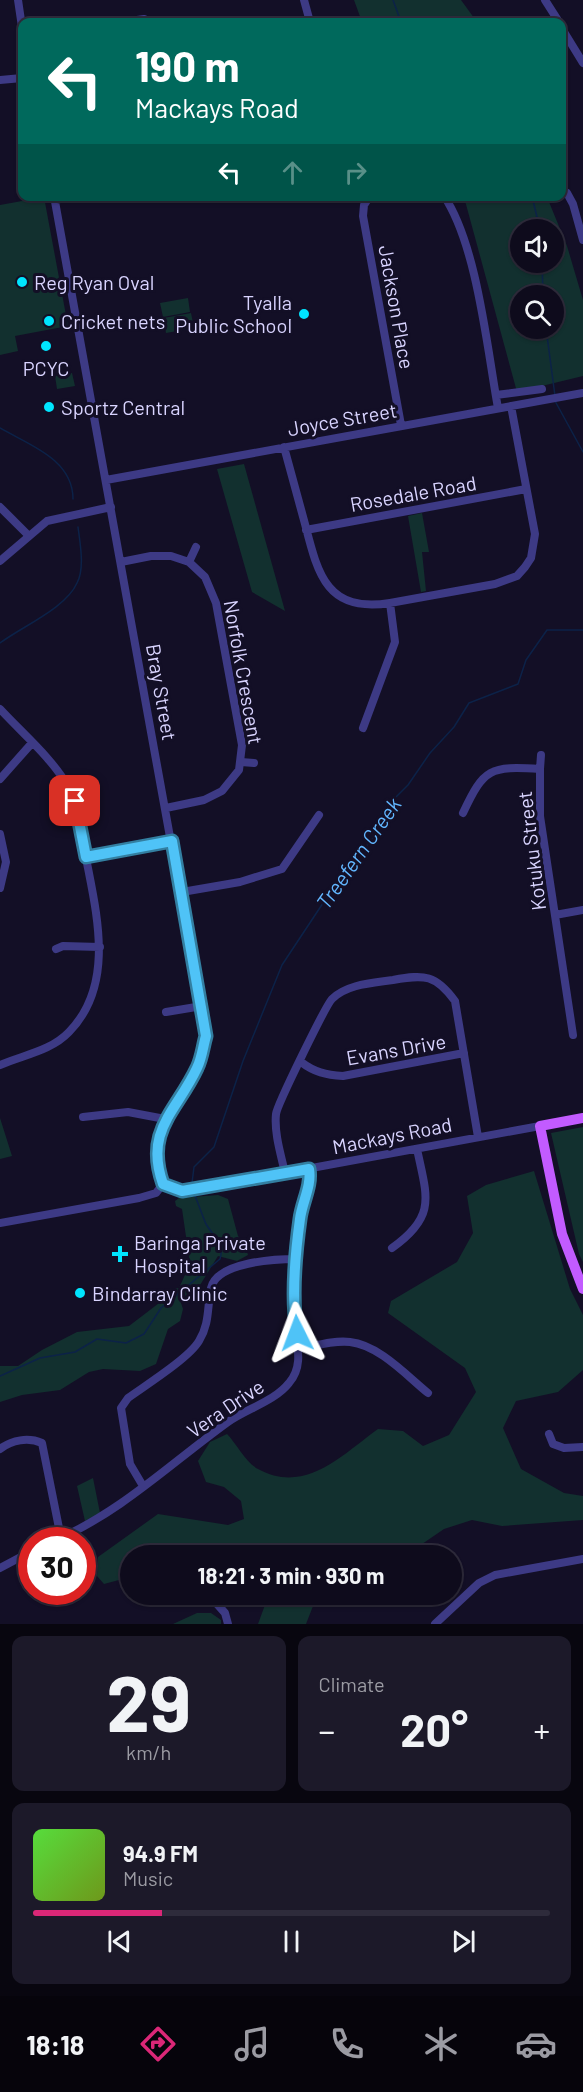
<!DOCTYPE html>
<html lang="en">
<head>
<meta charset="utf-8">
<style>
  body { margin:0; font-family:Barlow,sans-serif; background:#1c1929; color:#f1f3f6; height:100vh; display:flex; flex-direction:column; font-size:22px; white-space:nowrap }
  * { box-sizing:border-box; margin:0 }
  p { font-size:20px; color:#9b9ba3 }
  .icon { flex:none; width:33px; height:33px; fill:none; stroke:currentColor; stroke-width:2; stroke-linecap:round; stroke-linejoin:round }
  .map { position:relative; height:1624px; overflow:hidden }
  .sheet { display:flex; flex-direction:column; gap:12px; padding:12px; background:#08060f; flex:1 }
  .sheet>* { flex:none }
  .top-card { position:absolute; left:18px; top:18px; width:548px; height:183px; border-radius:12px; box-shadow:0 2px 4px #0004,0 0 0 2px #2e2b3b; background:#00695c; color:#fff; overflow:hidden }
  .tools { position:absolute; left:510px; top:219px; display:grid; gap:12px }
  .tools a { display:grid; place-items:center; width:54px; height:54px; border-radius:50%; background:#0e0b1c; box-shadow:0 2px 4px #0004,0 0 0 2px #2e2b3b; font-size:30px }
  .speed { position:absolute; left:18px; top:1527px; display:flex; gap:12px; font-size:30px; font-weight:700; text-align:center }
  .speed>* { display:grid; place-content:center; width:78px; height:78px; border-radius:50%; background:#0e0b1c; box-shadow:0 2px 4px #0004,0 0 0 2px #2e2b3b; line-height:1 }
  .speed .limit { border:9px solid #d22; background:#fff; color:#111 }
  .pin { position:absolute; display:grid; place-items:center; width:51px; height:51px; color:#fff; margin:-26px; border-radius:12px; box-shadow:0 3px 9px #0006 }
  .me { position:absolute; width:66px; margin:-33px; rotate:357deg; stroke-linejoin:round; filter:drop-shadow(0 0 4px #0008) }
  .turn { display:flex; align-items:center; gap:21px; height:126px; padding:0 18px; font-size:27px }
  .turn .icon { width:78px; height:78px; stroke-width:2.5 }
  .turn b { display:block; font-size:42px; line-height:51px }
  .lanes { display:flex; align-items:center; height:57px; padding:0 18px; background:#0003; justify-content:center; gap:30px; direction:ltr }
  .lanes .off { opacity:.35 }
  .big { font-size:45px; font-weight:700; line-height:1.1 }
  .sheet .tile { flex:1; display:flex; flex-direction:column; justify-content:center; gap:9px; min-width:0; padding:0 21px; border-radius:12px; background:#1c1929 }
  .sheet .dial { align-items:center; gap:0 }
  .dial b { font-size:78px; line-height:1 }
  .song { display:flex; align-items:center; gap:18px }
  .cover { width:72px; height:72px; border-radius:9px; background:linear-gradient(135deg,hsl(110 70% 55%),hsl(80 70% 35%)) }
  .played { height:6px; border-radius:3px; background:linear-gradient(90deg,#db2777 25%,#2e2b3b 25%) }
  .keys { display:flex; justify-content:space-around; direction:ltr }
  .heat { display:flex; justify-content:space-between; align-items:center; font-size:33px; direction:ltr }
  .sheet .tiles { flex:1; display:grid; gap:12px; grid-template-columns:1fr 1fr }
  .tile:last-child { grid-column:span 2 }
  .trip { position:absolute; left:120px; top:1545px; width:342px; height:60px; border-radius:30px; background:#0e0b1c; box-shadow:0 2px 4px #0004,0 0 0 2px #2e2b3b; font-weight:700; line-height:60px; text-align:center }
  .tabs { display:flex; height:96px; justify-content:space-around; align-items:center; background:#06040b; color:#9b9ba3 }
  .tabs .icon { width:42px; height:42px }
  .tabs .active { color:#db2777 }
  .tabs b { font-size:27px; color:#f1f3f6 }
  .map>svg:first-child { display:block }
  .green { fill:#12302f; fill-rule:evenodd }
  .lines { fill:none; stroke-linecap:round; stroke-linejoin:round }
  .stream { stroke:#0c2248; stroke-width:1.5 }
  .minor { stroke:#3d3a85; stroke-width:8 }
  .major { stroke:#c25bff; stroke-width:10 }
  .route-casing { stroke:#337fa1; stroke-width:15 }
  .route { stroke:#4fc3f7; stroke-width:10 }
  .poi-dot { fill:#00e5ff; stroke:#130f26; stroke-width:2 }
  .labels { text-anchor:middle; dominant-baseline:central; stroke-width:6; stroke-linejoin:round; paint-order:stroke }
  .poi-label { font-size:20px; fill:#d9d4ff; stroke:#130f26; text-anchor:start }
  .street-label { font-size:20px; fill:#d9d4ff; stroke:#130f26 }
  .water-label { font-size:21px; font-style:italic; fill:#62b6ff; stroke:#130f26 }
</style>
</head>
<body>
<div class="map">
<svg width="583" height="1624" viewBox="0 0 583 1624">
  <rect width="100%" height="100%" fill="#130f26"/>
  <path class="green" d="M354,0H461L477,22H362Z
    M44,197L68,326L15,336L18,351L0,355V205Z
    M464,197H547L567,246L583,300V376L517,392ZM520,230H554V262H520ZM520,296H554V328H520Z
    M188,298L190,312L163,317L160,303Z
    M191,313L194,328L166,333L164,318Z
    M72,373L75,386L57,389L55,376Z
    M244,464L285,611L252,592L217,469Z
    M422,513L429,552H422L426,591L421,592L408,516Z
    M0,1118L12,1156L0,1159Z
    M583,1127V1262L579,1254L551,1133Z
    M534,1171L570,1289L583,1315V1370L558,1392L516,1401L503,1428L521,1469L564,1493L583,1496V1520L502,1526L472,1520L444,1529L406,1555H284L287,1548L246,1555L130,1556V1577L104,1584L97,1576L98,1557L158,1514L228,1525L244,1519L241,1501L224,1487L206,1482L198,1461L210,1442L227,1434C236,1443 246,1463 258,1469C305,1495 342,1455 378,1429L403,1431L423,1446L449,1435L476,1392L465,1368L388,1313L391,1301L457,1262L473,1233L467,1196L486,1185Z
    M218,1195L228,1199L238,1236L245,1245L248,1255L237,1261L218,1256L197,1290L185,1296L181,1303L183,1309L180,1321L168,1329L156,1364L140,1371L103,1369L89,1372L60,1390L22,1395L0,1402V1366H18L42,1350L77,1332L129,1326L167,1297L171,1289L179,1288L190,1264L182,1209L176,1206L175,1201L179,1198Z
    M93,1478L100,1513L85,1521L77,1486Z
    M269,1594H322V1595L315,1601L306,1624H258Z
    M197,1613H211L221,1620V1624H173Z"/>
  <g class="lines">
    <path class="stream" d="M393,0L401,22
      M532,196L540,230
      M542,262L543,296
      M546,328L555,396
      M555,401L583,452
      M0,428C29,445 73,459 73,499
      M0,643C23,626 66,608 77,583C85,568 80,543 78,527
      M192,1183L194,1167L214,1147L243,1061L282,965L329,894L375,835L382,811L408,785L430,753L454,727L469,703L518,684L526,660L547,630H583
      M0,1376L40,1358L75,1352L97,1339L126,1343L144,1334L161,1308L220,1259C225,1244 213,1236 206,1224C202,1215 199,1205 195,1196"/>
    <path class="minor" d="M18,0L22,27
      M304,0L310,22
      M545,0L559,22
      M123,22L144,19
      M561,27L583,63
      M0,80L22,78
      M567,193L573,204L583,240
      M54,196L206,1036C203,1046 202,1058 197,1067C177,1111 144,1130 163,1184
      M370,196L364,205L363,216L401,425
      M444,196C477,245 487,348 498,408
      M55,200L75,196
      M496,395L542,389
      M284,447C291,472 298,498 305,524C318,575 327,613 390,603L495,584L517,576L525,567L531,558L535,534L511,406
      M106,480L583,393
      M0,507L28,535
      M306,530L526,489
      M0,561L47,521L111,507
      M121,562L151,556H171L189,562L205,577L216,603L242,745L239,770L222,791L204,800L166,808
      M189,562L196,547
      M0,709C23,734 52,758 69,788C80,809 82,835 86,858C97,915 115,985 69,1032C51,1051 23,1055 0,1065
      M363,728L395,642L390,603
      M241,762L254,763
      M540,769L541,755
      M0,779L32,743
      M463,813C484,768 490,766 540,769V816L573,1035
      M0,834L6,862L0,888
      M86,857L172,841
      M182,892L240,882L282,869L319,815
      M555,915L583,910
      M56,949L63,946L100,947
      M166,1012L202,1006
      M301,1062C314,1072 326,1075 343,1076L464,1053
      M83,1117L128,1112L165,1119
      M285,1173C281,1155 274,1133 276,1114C277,1105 326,1005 332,999C347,984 373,983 393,980C425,974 436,975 455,1001L478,1137
      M163,1184L172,1189L187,1191L540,1126
      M0,1223L139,1198L156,1193L163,1184
      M392,1248C437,1216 427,1197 417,1149
      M298,1349C315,1346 333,1340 350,1342C379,1345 407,1376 428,1393
      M549,1434L553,1444L564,1448L583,1447
      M0,1449C12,1440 28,1437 42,1443L61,1538
      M143,1486L130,1464L121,1408L128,1398C146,1385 189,1358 199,1341C210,1323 207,1307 211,1288C217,1262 275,1259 297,1259
      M56,1540C121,1512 171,1463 228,1422C246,1409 275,1401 289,1383C307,1362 293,1337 294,1313C295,1281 295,1248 300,1217C303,1201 312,1186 309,1169
      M0,1568L32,1551
      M210,1596L225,1613L228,1624
      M435,1624L479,1583L495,1575L583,1559"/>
    <path class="major" d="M583,1118L540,1126L562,1234L583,1289"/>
  </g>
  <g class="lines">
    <g class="route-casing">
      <path id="route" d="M75,801L86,857L172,841L206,1036C203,1046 202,1058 197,1068C177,1111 144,1130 163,1184L182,1191L309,1169C312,1186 302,1202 300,1219C295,1255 291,1297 297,1333"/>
    </g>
    <use href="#route" class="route"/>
  </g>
  <g class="poi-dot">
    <circle cx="22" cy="282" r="6"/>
    <circle cx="304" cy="314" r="6"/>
    <circle cx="49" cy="321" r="6"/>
    <circle cx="46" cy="346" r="6"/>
    <circle cx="49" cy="407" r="6"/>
    <path d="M117 1245h6v6h6v6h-6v6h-6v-6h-6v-6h6z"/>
    <circle cx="80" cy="1293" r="6"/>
  </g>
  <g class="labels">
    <g class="poi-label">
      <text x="34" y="282">Reg Ryan Oval</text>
      <text x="292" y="302" text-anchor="end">Tyalla<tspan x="292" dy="23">Public School</tspan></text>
      <text x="61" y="321">Cricket nets</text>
      <text x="46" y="368" text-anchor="middle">PCYC</text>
      <text x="61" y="407">Sportz Central</text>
      <text x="134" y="1242">Baringa Private<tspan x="134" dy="23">Hospital</tspan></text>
      <text x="92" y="1293">Bindarray Clinic</text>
    </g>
    <g class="street-label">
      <text transform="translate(397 307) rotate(80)">Jackson Place</text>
      <text transform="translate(342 419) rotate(-10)">Joyce Street</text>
      <text transform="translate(413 493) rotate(-10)">Rosedale Road</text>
      <text transform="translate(244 672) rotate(80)">Norfolk Crescent</text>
      <text transform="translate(162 692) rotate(80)">Bray Street</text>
      <text transform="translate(531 851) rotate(-97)">Kotuku Street</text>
      <text transform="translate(396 1049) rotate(-10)">Evans Drive</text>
      <text transform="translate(392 1135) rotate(-11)">Mackays Road</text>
      <text transform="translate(225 1408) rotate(-34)">Vera Drive</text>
    </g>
    <g class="water-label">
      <text transform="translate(358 853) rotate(-55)">Treefern Creek</text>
    </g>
  </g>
</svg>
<div class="tools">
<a><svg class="icon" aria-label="sound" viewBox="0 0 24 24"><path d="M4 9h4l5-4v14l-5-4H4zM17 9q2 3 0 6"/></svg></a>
<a><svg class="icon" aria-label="search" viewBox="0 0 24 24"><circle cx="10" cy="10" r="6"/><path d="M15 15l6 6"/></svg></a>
</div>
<div class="speed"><div class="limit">30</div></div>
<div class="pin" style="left:75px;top:801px;background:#d93025"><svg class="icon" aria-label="arrive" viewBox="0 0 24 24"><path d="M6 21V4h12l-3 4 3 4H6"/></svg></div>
<svg class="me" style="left:297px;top:1333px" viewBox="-20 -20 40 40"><path d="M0-17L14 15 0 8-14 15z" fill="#4fc3f7" stroke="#fff" stroke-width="4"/></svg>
<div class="trip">18:21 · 3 min · 930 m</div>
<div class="top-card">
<div class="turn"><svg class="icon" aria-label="left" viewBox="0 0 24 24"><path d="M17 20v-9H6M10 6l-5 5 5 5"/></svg><div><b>190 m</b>Mackays Road</div></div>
<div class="lanes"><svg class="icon" aria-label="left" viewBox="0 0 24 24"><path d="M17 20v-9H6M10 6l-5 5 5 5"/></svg><svg class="icon off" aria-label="ahead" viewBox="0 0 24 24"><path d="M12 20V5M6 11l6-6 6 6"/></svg><svg class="icon off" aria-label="right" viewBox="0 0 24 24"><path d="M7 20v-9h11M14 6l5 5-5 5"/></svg></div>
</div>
</div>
<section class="sheet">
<div class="tiles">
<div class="tile dial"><b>29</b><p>km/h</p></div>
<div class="tile"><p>Climate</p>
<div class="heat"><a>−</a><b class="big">20°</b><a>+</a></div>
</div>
<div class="tile">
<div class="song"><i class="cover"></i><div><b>94.9 FM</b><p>Music</p></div></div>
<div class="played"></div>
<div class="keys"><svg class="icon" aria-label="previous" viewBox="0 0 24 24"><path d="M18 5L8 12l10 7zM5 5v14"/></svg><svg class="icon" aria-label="pause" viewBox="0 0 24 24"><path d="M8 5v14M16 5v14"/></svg><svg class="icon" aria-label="next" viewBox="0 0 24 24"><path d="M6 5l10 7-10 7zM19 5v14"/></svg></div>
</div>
</div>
</section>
<nav class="tabs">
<b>18:18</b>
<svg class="icon active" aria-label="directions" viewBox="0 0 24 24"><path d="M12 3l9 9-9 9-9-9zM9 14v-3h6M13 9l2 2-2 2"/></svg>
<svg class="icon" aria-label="music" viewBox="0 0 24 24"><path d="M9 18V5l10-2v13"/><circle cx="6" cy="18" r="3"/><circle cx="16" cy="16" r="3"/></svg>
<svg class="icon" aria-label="phone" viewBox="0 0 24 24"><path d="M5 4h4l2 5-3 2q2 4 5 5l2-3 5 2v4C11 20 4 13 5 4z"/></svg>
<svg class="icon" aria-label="climate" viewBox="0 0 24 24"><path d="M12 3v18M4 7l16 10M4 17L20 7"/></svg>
<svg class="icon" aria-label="car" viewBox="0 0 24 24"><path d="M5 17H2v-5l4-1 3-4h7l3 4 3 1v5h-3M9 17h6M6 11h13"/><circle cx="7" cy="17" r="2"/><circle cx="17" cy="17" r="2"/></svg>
</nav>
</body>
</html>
